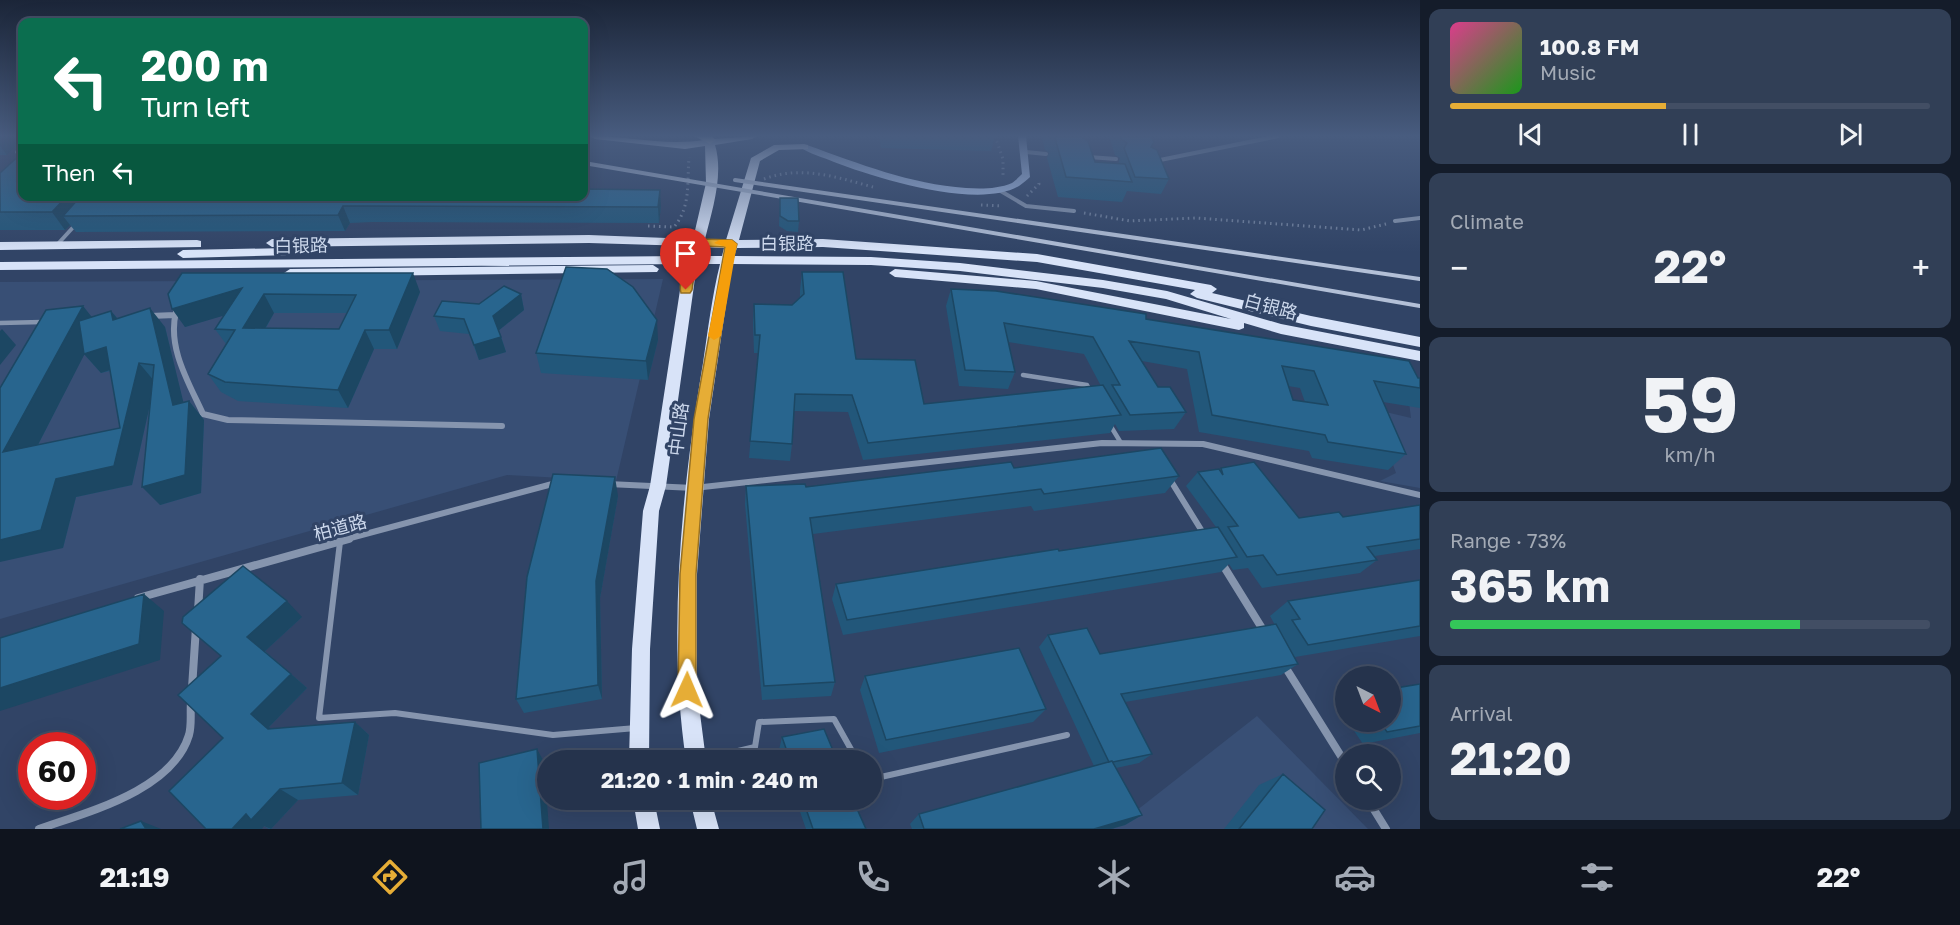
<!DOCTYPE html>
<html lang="en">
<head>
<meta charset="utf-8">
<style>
  body { margin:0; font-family:"Golos Text","Noto Sans SC",sans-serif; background:#313f56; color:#f1f3f6; height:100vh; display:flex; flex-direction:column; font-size:22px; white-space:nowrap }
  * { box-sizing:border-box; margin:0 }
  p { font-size:20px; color:#a3aab5 }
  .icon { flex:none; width:33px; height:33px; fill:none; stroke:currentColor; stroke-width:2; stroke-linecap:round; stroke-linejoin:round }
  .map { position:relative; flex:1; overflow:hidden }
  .details { display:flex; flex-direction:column; gap:9px; padding:9px; background:#141c2a; width:540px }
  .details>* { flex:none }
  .guide { position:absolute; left:18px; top:18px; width:570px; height:183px; border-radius:12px; box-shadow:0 6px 24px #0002,0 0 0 2px #424e64; background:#0b6e4f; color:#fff; overflow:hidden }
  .needle { width:39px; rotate:138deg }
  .buttons { position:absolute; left:1335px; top:666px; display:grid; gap:12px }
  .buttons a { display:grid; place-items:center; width:66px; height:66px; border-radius:50%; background:#25334c; box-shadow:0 6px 24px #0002,0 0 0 2px #424e64; font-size:30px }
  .speed { position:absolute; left:18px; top:732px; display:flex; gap:12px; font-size:30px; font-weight:700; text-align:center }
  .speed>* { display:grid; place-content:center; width:78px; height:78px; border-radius:50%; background:#25334c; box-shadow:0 6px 24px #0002,0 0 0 2px #424e64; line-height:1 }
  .speed .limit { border:9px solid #d22; background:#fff; color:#111 }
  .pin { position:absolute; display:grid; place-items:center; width:51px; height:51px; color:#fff; margin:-62px -26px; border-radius:50% 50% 50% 0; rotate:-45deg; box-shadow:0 0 6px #0007 }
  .pin .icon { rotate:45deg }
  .me { position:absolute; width:66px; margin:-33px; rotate:1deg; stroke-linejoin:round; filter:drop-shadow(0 0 4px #0008) }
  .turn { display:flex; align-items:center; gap:21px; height:126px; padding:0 24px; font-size:27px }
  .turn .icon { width:78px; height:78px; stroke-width:2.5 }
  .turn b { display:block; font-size:42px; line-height:51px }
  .then { display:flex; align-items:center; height:57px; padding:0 24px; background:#0003; gap:12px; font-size:22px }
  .big { font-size:45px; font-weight:700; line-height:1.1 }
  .details .widget { flex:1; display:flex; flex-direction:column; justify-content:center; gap:9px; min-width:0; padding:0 21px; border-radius:12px; background:#313f56 }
  .details .dial { align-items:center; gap:0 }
  .dial b { font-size:78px; line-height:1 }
  .song { display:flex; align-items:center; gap:18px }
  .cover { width:72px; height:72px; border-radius:9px; background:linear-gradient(135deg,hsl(330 70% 55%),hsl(120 70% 35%)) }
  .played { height:6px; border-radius:3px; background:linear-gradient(90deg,#e6ad36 45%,#424e64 45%) }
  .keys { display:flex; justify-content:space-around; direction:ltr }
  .heat { display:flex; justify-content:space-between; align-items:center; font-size:33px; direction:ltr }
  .charge { height:9px; border-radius:4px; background:linear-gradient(90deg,#34c759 73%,#424e64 0) }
  .trip { position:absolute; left:537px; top:750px; width:345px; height:60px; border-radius:30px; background:#25334c; box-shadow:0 6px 24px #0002,0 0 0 2px #424e64; font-weight:700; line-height:60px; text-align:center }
  .tab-bar { display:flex; height:96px; justify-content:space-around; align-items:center; background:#0f141e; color:#a3aab5 }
  .tab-bar .icon { width:42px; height:42px }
  .tab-bar .on { color:#e6ad36 }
  .tab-bar b { font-size:27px; color:#f1f3f6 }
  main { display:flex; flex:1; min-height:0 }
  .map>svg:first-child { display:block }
  .built { fill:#384f75 }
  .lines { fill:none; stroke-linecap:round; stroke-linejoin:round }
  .path { stroke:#71819d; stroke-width:3; stroke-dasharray:1.5 4; stroke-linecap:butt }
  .lane-far2 { stroke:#8695ae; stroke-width:4 }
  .lane-far1 { stroke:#8695ae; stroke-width:4.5 }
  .lane { stroke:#8695ae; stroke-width:6 }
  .street-far2 { stroke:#8695ae; stroke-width:4.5 }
  .street-far1 { stroke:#8695ae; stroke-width:6 }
  .street { stroke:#8695ae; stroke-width:8 }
  .secondary { fill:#abc2e9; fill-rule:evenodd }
  .primary { fill:#d8e3f8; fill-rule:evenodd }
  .highway { fill:#fff; fill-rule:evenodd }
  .rail { stroke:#b3c0d7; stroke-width:4 }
  .wall { fill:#22577a; fill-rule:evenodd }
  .shaded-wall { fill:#1c4763 }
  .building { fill:#28658e; stroke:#1c4763; stroke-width:1.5; fill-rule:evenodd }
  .route { fill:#e6ad36; stroke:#967023; stroke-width:1.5 }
  .slow { fill:#f59e0b }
  .labels { text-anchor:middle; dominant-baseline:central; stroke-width:6; stroke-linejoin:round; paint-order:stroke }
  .street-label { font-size:18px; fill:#ccd8ec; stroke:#314466 }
</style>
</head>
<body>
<main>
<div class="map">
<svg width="1420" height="829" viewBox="0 0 1420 829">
  <rect width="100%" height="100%" fill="#314466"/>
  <path class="built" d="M663,279L616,481L507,475L0,619V282Z
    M1407,386H1420V488L1380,481L1396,473L1373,409L1411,418Z
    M1257,716L1368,829H1113Z"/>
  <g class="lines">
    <path class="path" d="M995,136L1003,159V175L1000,177
      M764,179C801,165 836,177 873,187
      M1027,196L1039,184L1038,179
      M981,205L1003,206
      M1084,213L1130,221L1196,218L1361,230L1386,224
      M648,226L674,227C691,207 687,182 689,157"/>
    <path class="lane-far2" d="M17,152L22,146
      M1026,152L1046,154
      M1089,157L1116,159
      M1155,161L1279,136
      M999,190L1026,206L1074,211
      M1395,221L1420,218
      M56,246L77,223"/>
    <path class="lane-far1" d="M0,323L42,322
      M1023,375L1087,385L1091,392
      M1110,425L1121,443"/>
    <path class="lane" d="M340,542L319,718L395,713L553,735L636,728
      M700,760L755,747L759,722L834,719L857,760
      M872,779L1067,735"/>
    <path class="street-far2" d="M176,314L178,307"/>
    <path class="street-far1" d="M176,312C167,348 189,383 203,414L228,420L502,426
      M150,316L175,315
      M1169,478L1205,536
      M608,484L694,488L1102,443L1203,444L1420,495
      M343,540L556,483"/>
    <path class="street" d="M1221,562L1265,633
      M138,598L349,539
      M198,611L200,579
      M1284,665L1346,764
      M192,688L196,627
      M1368,800L1386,829
      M39,829C87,812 172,791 189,735C192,724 190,713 191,702"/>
    <path class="secondary" d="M1018,136H1026L1030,177C1027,180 1023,183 1019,186C979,210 875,178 834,162C823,157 809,154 800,147L807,145C860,164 910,184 966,188C981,189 998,189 1012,183C1015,181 1019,177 1022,174Z"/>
    <path class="primary" d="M590,136C627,136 666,146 703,140L702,136H712L713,139L757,136L752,139L715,145C724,174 712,211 705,239L726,240L751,158L774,145L804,144L808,145V149L779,150L760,161L739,240L823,239L1037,254L1211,285L1217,289L1212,293L1311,316L1420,337V347L1311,326L1197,298L1190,294L1195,290L1037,262L823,247L737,248L734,256L871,257L960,263L1103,280L1167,291L1281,324L1420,351V361L1281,334L1244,323V328L1239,330L1036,289L895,277L889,273L895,269L1036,281L1231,319L1166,299L1103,288L960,271L871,265L732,264L709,419L697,574V690L706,760H686C667,635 682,487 703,363C708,330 712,296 720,264H697L666,486L659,511L650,649L649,760H629L632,649L643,511L650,486L684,264L0,270V262L687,256L690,246L589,243L272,247L266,243L272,239L589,235L693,239L706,183L705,146L685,149L595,139ZM702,247L724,248L722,256H699Z
      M197,240L201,241V247L0,250V242Z
      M288,248L292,249V255L183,258L177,254L183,250Z
      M653,265L659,269L657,272L290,277L284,273L290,269Z
      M633,800H654L660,829H638Z
      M690,800H711L719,829H697Z"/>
    <path class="highway" d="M694,136H711L716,140L710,144Z"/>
    <path class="rail" d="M584,163L1420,306
      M735,180L1420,279"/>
  </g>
  <path class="wall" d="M0,136L7,155H0Z
    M879,136H995L991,151L881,148Z
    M1041,136H1084L1083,138L1095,162L1118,164L1120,158L1115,155L1109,136H1151V147L1169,179L1161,194L1127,191L1122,202L1058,197L1047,158L1049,153L1045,150Z
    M0,173L22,196H189L188,198L661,206L659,223L372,222L350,223L345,231L76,232L70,225L65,230H0Z
    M780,198L799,221L798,232L787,231L779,226Z
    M802,272L856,359L924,404L1101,386L1084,354L1008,342L1015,372L1008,389L959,386L946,306L951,289L1146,319L1418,378H1420V408L1383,402L1406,454L1388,470L1312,458L1309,451L1199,432L1187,369L1142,361L1158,387L1186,412L1174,429L1119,431L1115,424L1110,433L863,460L848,412L794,411L792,444L790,461L749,458L758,353H754L753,322L754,304L792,305L800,297V290ZM1288,386L1300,388L1305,402L1293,400Z
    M420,292L397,349H374L348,408L238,401L221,392L208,374L226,344L215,329L224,315L185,327L168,294ZM274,313H347L339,329L266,328Z
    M521,294L524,310L499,330L506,352L479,360L469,334L440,331L434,316Z
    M83,306L91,317L111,311L118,319L165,327L183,402L189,401L204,420L201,493L160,505L151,400L132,485L76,497L63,548L0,388ZM84,354L101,373L110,371L120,428L38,445Z
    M658,340L648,380L541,373L536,353Z
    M1014,468L1179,476L1165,493L1034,511L1031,506L813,534L835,682L831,696L762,700L745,504L746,486L806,487Z
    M1221,468L1299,518L1343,517L1420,505V549L1375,556L1377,560L1360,573L1262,588L1248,568L1233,570L1229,564L1221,572L843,635L832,599L836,584L1216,527L1186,486L1198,472L1220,470Z
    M618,496L600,598L602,699L524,713L516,699Z
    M1420,580V636L1295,657L1298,664L1281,675L1125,702L1152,754L1139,763L1116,768L1142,815L1125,825L1111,829H912L910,824L919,814L1094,766L1039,647L1048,635L1100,654L1275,625L1270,616L1288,601Z
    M302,617L265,651L307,688L269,727L271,729L355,722L369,735L358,795L298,800L271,829H269L264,826L223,738L221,656Z
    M865,676L1046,709L1033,722L879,753L860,690Z
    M1420,684V733L1363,744L1348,722H1390Z
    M1346,703V717L1338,707Z
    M782,737L837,760H783L779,750Z
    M1283,774L1312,829H1224L1259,785Z
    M796,800H853L866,829H806Z"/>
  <path class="shaded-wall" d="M0,136H22V139L7,155L0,146Z
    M660,190L661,206L659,223L658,207Z
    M67,196H83L63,216L70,225L65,230L52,212Z
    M343,206L350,223L345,231L338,215Z
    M413,273L420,292L397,349L389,330Z
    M242,288L253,307L185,327L172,309Z
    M264,294L274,313L255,346L243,328Z
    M521,294L524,310L498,331L493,316Z
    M83,306L99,326L25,470L3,452Z
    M150,308L165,327L188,421L189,401L204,420L201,493L160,505L142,487L173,405Z
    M111,311L127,330L113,320Z
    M657,320L658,340L648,380L646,361Z
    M2,329L16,345L0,365V331Z
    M365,330L374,349L348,408L338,390Z
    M501,337L506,352L479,360L474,345Z
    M106,347L122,366L101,373L84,354Z
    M139,363L155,382L132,485L76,497L63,548L0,562V540L56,479L114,466Z
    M615,477L618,496L600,598L602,699L598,685L596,581Z
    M144,594L164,611L160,660L0,711V688Z
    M287,601L302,617L264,652L247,637Z
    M291,674L307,688L269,727L286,742L268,729L251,714Z
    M355,722L369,735L358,795L342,783Z
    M537,749L544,762L549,829H543Z
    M280,789L298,800L271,829L264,826L262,829H232L246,814Z
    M1142,815L1125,825L1111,829H1094Z
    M141,821L161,829H146Z"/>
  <path class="building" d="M1056,136H1084L1083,138L1088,141L1095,162L1125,164L1132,182L1066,177L1055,138Z
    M1120,136H1151L1154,142L1151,147L1157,150L1169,179L1135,177L1124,148L1127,143L1122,140Z
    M22,153V196H67L52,212H0V173Z
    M584,189L660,190L658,207L365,206H343L338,215L63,216L80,197L301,198L302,196H584Z
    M780,198H798L799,221H788L780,216Z
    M566,267L607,269L633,287L657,320L646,361L536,353Z
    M802,272H843L856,359L915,360L924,404L1103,385L1121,415L868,443L852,395L795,394L792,444L750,441L760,335H755L754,304L792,305L804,294Z
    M182,273H413L389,330H365L338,390L225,382L208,374L235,330L215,329L242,288L172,309L168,294ZM264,294L356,295L339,329L243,328Z
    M504,286L521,294L493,316L501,337L474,345L464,319L434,316L442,301L479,304Z
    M951,289L996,291L1146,314V319L1409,361L1418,378H1420V388L1374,381L1406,454L1328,442L1325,435L1212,415L1199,352L1129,341L1158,387H1170L1186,412L1130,415L1112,385H1120L1093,337L1004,323L1015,372L965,370ZM1282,366L1314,371L1328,405L1293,400Z
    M83,306L3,452L120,428L106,347L84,354L79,321L111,311L113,320L150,308L173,405L189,401L185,475L142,487L154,365L139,363L114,466L56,479L41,530L0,540V388L46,310Z
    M1161,448L1179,476L1044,494L1041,489L810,518L835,682L764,686L746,486L805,484L806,487L1011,462L1014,468Z
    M1254,462L1299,518L1339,512L1343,517L1420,505V539L1367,547L1377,560L1277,575L1263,555L1247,557L1228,527L1238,526L1198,472L1219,469L1223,475L1221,468Z
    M553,474L615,477L596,581L598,685L516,699L527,577Z
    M1218,527L1237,557L847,620L836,584L1058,549L1059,551Z
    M243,566L287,601L247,637L291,674L251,714L268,729L355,722L342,783L280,789L251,820L246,814L232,829H206L169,791L223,738L178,695L221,656L182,623L183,617Z
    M1420,580V626L1308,645L1292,620L1300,619L1288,601Z
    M144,594L139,644L0,688V638Z
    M1276,624L1298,664L1121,694L1152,754L1113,762L1112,761L1109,762L1048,635L1087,628L1100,654Z
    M1019,648L1046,709L886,740L865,676Z
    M1420,684V726L1387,732L1380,722H1390V689Z
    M824,729L837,760H790L782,737Z
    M537,749L543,829H481L479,763Z
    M1112,761L1142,815L1094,829H924L919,814Z
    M1283,774L1325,810L1312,829H1239Z
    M803,800H853L866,829H813Z
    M141,821L146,829H120Z"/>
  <linearGradient id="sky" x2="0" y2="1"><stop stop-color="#1b2538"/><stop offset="0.54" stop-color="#485c7f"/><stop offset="1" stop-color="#485c7f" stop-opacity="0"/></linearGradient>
  <rect width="1420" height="252" fill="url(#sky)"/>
  <path class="route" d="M699,239L732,240L737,244L731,267L708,419L696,574V690L693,696L687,699L681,696L678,690L680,574L694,419L725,247L703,246L695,268L692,290L690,293H681C678,282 688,244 699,239Z"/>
  <path class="slow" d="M732,240L737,244L721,336L714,340L708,336L726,247L714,243L719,240Z"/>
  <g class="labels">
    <g class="street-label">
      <text x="787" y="243">白银路</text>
      <text transform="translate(301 245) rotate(-1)">白银路</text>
      <text transform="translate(1271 306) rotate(15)">白银路</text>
      <text transform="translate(678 429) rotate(-83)">中山路</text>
      <text transform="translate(340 527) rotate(-15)">柏道路</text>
    </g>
  </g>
</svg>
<div class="buttons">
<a><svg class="needle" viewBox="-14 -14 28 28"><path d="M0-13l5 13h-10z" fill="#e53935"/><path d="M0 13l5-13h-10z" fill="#a3aab5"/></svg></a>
<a><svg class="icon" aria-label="search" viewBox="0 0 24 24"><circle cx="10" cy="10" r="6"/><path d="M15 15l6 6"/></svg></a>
</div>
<div class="speed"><div class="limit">60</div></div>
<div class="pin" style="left:686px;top:290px;background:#d93025"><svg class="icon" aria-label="arrive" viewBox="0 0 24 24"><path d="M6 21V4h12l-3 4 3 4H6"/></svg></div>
<svg class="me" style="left:687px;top:690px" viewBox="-20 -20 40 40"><path d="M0-17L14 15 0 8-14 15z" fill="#e6ad36" stroke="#fff" stroke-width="4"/></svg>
<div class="trip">21:20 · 1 min · 240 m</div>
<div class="guide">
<div class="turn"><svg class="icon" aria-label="left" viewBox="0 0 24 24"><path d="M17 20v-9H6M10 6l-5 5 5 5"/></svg><div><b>200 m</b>Turn left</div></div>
<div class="then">Then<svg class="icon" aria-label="left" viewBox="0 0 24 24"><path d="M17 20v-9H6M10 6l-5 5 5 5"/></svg></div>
</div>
</div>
<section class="details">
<div class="widget">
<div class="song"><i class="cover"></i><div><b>100.8 FM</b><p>Music</p></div></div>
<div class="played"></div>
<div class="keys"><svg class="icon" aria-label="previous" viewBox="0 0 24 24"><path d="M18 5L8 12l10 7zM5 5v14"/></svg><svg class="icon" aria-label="pause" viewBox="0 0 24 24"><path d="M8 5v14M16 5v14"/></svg><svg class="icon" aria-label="next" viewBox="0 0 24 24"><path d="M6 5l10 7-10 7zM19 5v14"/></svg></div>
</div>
<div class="widget"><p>Climate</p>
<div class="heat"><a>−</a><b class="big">22°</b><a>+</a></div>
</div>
<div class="widget dial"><b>59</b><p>km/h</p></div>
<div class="widget"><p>Range · 73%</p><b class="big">365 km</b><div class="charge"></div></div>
<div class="widget"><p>Arrival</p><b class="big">21:20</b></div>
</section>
</main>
<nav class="tab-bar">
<b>21:19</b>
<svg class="icon on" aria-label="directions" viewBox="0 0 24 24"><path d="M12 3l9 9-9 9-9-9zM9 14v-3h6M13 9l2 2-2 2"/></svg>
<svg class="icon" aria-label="music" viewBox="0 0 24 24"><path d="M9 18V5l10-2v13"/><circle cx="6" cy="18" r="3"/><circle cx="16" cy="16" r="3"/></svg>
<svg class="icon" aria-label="phone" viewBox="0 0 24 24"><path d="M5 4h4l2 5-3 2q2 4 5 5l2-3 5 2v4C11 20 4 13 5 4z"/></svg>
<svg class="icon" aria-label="climate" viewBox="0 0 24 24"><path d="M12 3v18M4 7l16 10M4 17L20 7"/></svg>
<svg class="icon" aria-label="car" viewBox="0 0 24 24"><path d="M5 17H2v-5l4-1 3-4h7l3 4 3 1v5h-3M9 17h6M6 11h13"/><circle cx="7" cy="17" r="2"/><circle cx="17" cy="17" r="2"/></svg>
<svg class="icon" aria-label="filters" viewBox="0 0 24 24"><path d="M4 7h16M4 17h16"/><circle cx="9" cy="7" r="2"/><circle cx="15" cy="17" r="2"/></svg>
<b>22°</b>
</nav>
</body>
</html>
